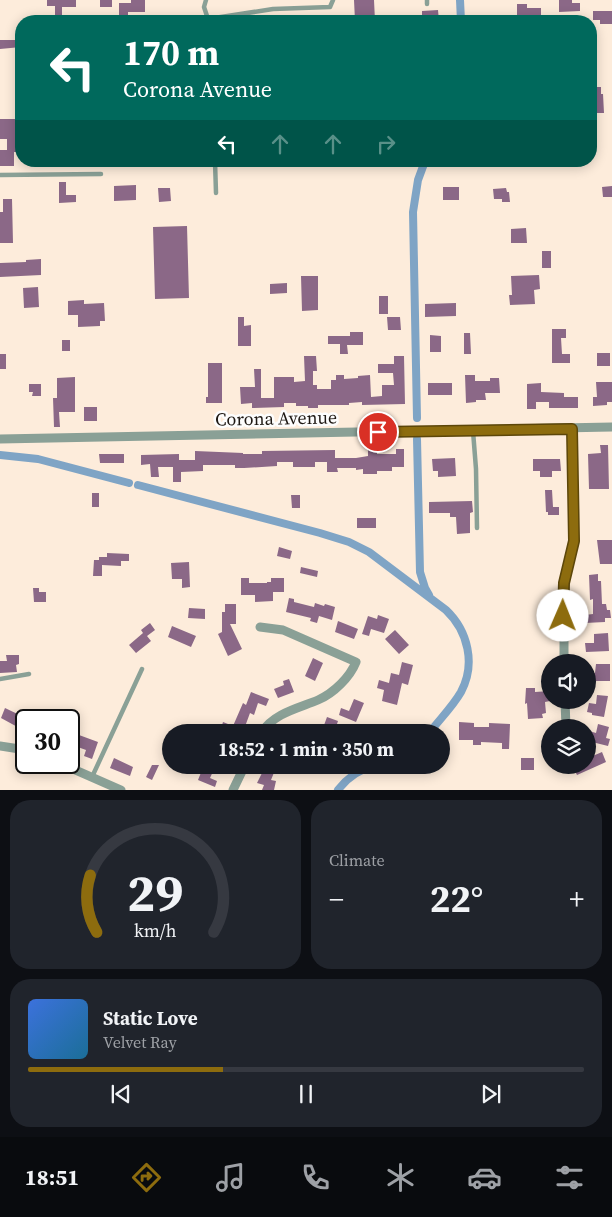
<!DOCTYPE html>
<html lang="en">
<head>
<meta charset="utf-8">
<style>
  body { margin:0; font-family:"Source Serif 4",serif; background:#20242c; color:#f1f3f6; height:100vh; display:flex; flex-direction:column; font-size:19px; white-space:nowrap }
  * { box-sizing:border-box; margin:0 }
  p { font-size:16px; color:#9ea1a6 }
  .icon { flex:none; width:28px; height:28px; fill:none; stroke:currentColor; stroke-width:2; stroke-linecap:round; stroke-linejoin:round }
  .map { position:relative; height:790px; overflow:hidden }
  .side { display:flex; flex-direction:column; gap:10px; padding:10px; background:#0d0f14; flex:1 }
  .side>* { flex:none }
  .top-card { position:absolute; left:15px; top:15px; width:582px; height:152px; border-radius:20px; box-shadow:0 2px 12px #0003; background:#00695c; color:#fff; overflow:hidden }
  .fabs { position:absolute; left:541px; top:654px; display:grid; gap:10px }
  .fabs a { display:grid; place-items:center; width:55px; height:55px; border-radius:50%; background:#171b24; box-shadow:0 2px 12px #0003; font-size:25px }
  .speed { position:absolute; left:15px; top:709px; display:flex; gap:10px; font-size:25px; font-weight:700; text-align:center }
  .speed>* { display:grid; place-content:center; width:65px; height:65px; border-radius:50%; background:#171b24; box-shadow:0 2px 12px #0003; line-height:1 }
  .speed .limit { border:2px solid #111; border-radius:8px; background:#fff; color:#111 }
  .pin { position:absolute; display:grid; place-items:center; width:42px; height:42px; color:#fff; margin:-21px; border:2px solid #fff; border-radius:50%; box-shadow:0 1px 5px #0007 }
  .me { position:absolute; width:55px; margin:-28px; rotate:1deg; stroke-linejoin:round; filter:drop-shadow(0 0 4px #0008) }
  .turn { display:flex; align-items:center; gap:18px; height:105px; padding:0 25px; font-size:22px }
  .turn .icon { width:65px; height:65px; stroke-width:2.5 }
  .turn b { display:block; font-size:35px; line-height:42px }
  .lanes { display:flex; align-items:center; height:48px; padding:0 25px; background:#0003; justify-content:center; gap:25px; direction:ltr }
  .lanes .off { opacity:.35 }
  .big { font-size:38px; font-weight:700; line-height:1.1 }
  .side .widget { flex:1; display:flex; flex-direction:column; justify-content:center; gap:8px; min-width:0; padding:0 18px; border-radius:20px; background:#20242c }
  .side .dial { align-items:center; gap:0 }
  .dial svg { height:130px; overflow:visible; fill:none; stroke:#363941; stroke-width:7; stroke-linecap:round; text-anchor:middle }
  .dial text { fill:#f1f3f6; stroke:none }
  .song { display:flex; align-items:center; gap:15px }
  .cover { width:60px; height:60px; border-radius:8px; background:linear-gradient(135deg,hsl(220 70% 55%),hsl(200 70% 35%)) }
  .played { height:5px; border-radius:2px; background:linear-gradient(90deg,#8d6c0e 35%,#363941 35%) }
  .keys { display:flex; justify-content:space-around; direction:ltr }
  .heat { display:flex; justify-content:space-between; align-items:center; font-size:28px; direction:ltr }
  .side .tiles { flex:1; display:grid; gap:10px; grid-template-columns:1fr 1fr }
  .widget:last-child { grid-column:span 2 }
  .trip { position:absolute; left:162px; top:724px; width:288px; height:50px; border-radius:25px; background:#171b24; box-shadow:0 2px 12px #0003; font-weight:700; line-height:50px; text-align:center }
  .tabs { display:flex; height:80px; justify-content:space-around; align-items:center; background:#090b0e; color:#9ea1a6 }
  .tabs .icon { width:35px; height:35px }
  .tabs .on { color:#8d6c0e }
  .tabs b { font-size:22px; color:#f1f3f6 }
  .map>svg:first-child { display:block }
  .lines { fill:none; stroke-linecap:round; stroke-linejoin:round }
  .canal { stroke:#7fa4c5; stroke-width:8 }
  .building { fill:#8b6887 }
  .service { stroke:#8aa096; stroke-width:4.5 }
  .minor { stroke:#8aa096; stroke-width:9 }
  .route-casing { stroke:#5c4609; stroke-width:12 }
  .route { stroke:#8d6c0e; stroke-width:9 }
  .labels { text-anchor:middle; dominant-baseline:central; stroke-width:5; stroke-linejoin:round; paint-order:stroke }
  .street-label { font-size:18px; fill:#1e1813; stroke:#fdfdfd }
</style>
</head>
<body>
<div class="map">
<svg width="612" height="790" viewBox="0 0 612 790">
  <rect width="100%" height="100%" fill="#fdecdb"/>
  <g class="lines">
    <path class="canal" d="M460,0L461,21
      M417,418L413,212L418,180L425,161
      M417,439L420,572L425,588L429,595
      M0,455L38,459L129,483
      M138,485L320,533L349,542L369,552L446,610C468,631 476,664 461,692C453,706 440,719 430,732
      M338,790C347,778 361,769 375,765"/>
  </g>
  <path class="building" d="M47,0H76V7H62V17H55V6H47Z
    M100,0H112V7H100Z
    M131,0H145V12H128V15H119V3H131Z
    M354,0H374L375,21H355Z
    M559,0H572V3H580V11L559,12Z
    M517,4H527V8H541V18L529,19L528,21H522V19H517Z
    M438,10L439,21H422V11Z
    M593,11H612V24H600V20H593Z
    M0,40H21V47L0,49Z
    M591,87H601V94H603L604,113H591Z
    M0,119H16V130H21V139H17V152H14V166H0V150H7V139H0Z
    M59,182H66V195H76V202L59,203Z
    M136,185V200L114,201V186Z
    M612,186V197H603L602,187Z
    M443,187H459V200H443Z
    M158,188H170L171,201L159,202Z
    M506,188L507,192H509L510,202H502V199H494L493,189Z
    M3,199H12L13,243H0V212H3Z
    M187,226L189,298L155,299L153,227Z
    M526,228L527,243H511V229Z
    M542,251H551V268H542Z
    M41,259V275L0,277V263L26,262V260Z
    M539,275L540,289L534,290L535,304L510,305L509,295H512L511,276Z
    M301,276H318V310L302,311Z
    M287,283V293L270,294V284Z
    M38,287L39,307L24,308L23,288Z
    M379,296H388V314H379Z
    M84,300V304L104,303L105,321H100V326L78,327V315H68V301Z
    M456,303V316L425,317V304Z
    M238,317H244V326L251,325V346H238Z
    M387,317H400L401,330H388Z
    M552,329H566V338H561L562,354H570V363H552Z
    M350,332H363V345H347L348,354H340V344H328V336H350Z
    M464,333H470L471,354H464Z
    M430,335L441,336V352H430Z
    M62,340H70V351H62Z
    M597,353H610V366H597Z
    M0,354H6V369H0Z
    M304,356H316L317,371H313V385H317V389H331V380H336V375H344V379L358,378V376L370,375L371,397L382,396V385H394L393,373H378V364H394V356H404L405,404L362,405V402L349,403V405H318V408H308V406H296V403H284V407L252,408V403L241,404L240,387H255L254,369H261V398H274V377H294V382L305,381Z
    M208,363H222V403H206V397H208Z
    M465,375H475V381H490V378H499L500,393H485L486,400H476V402L466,403Z
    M75,377V412H59L60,427H54L53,398H57V378Z
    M596,382H612V402H607V405L593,406V397H597Z
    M428,383H452V395H428Z
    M541,383V392L564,393V397H578V408H549V402H536V409H527V384Z
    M29,384H41V396H32L33,392H29Z
    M84,407H97V421H84Z
    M600,445H608L609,489H589L588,454L601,453Z
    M368,449H377V454H396V449H404V467H392V471H377V474H363V469L356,470V468H337L338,472H327V462H315V467H293V462H277V466L244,468H235V465H203V471L181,472V482H173V467H158L159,477H151L150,464L141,465V455L179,454V460H195V451L243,453V454H262V451L335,450V458H356L368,456Z
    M99,454H124V463H100Z
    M455,458L456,476L438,477V471H433L432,459Z
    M533,459H560L561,471H552V477H540V471H533Z
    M545,490H552L553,507H559V515H548V512H546Z
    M92,493H99V507H92Z
    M291,495H300V508H292Z
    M472,501L473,512L470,513V533L457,534L456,517H450V513H429V502Z
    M357,518H376V528H357Z
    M597,540H612V564H600Z
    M279,547L292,551L290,559L277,556Z
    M107,553L129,554V561H121V566L102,565V576H93L94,560H99V557H107Z
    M189,562L190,587L182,588V579H172L171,563Z
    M301,567L318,571L317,577L300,573Z
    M598,574V581H601L602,604H606L607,610H610L611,618H605V622L585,623V615L593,614V599L590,600L589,575Z
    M241,578H249V583H267V582H271V578H284V592H273V601L255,602V595H241Z
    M33,588H39V592H46V602H34Z
    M289,598L294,599V602L314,607L315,603L324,606L325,604L335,607L332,620L319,616L317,623L310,621L311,618L286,612Z
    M225,604H236V624H230L242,649L228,656L218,634L222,632V612H225Z
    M189,608L205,609V619L188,618Z
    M378,615L389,619L384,633L371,629L369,636L362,634L368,616L377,619Z
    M338,621L358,629L354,639L335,632Z
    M150,623L155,630L147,636L151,641L136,653L129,645L143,633L141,630Z
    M172,626L196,636L191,647L168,637Z
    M395,630L409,645L399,654L385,639Z
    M608,633L609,651L586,652L585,643H594V634Z
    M6,655H19V664L16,665L17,672L0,673V661H7Z
    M313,658L323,663L315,681L305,676Z
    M402,662L413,665L408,685L402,683L397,705L382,701L384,690L377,688L379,680L389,683L391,673L399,675Z
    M596,664H610V681H588V673H595Z
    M289,679L294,692L278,698L274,689L284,685L283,681Z
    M526,688H535V692L550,691V701L545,702L546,713L542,714L543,718L528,719L527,703L525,704Z
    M251,692L269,699L266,706L258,703L254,715L250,713L243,732H220L223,722L233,726L243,703L246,705Z
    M597,695L608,696L604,717L592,715V713L587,712L589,703L596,704Z
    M354,699L364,703L356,722L339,715L341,708L349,711Z
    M5,708L28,719L23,730L1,718Z
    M327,717L338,721L335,730L333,729L332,730L334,732H312L314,725L323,728Z
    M459,722L474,723V727H489V723L510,724L509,749H502V743L481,742V745H473V740H459Z
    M598,724L609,727L606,738L610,739L608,746L588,741L589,731L596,733Z
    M79,735L98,742L92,759L84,756L86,750L75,746Z
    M602,752L606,762L577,775L572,765H588V758Z
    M114,758L133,767L130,776L110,768Z
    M521,758H534V770H521Z
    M152,765H159L152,780L146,777Z
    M190,765H211L215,767L210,778L217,781L215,787L198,780L202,770Z
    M266,765H277L271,780L276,781L274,790H262L264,785L257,783Z"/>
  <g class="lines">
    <path class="service" d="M206,0L204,7L208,19L273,9L330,7L333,0
      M427,0V4
      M215,161L216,193
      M0,175L101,174
      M473,431L476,469L477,528
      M0,679L29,674
      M92,777L142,669"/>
    <path class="minor" d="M0,439L612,427
      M260,627L283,630L356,662C350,677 334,693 318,700C299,708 274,713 262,732
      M564,662V583L573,541L572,429
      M565,700L566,728
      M0,746L26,750
      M57,762L121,790
      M233,790L245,765"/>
  </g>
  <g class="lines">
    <g class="route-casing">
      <path id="route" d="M378,432L572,429L574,541L564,583L563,616"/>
    </g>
    <use href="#route" class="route"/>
  </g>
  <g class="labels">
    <g class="street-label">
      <text transform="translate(276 418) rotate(-1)">Corona Avenue</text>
    </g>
  </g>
</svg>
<div class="fabs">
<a><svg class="icon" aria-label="sound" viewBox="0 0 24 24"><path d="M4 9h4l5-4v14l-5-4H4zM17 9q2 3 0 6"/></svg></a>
<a><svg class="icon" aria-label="layers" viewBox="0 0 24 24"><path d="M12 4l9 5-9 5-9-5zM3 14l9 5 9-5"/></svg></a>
</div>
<div class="speed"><div class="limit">30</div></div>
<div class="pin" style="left:378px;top:432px;background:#d93025"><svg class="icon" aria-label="arrive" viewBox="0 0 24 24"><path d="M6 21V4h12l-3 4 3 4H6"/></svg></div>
<svg class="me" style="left:563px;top:616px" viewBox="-20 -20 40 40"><circle r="19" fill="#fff"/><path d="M0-13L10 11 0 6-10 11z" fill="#8d6c0e"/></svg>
<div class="trip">18:52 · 1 min · 350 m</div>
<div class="top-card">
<div class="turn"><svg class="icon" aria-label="left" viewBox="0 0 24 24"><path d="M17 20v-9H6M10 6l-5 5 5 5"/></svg><div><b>170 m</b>Corona Avenue</div></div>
<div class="lanes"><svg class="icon" aria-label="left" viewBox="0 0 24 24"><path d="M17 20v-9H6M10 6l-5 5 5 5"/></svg><svg class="icon off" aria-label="ahead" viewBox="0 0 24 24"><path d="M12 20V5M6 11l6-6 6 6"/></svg><svg class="icon off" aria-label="ahead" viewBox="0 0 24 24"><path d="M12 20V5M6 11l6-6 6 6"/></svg><svg class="icon off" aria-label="right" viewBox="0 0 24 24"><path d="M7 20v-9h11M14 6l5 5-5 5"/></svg></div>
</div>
</div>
<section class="side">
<div class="tiles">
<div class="widget dial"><svg viewBox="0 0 100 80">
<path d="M14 69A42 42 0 1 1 86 69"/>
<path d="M14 69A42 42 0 0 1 10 34" stroke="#8d6c0e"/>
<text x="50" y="56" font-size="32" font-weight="700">29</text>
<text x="50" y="72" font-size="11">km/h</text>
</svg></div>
<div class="widget"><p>Climate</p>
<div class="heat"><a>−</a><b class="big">22°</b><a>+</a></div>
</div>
<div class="widget">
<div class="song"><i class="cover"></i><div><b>Static Love</b><p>Velvet Ray</p></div></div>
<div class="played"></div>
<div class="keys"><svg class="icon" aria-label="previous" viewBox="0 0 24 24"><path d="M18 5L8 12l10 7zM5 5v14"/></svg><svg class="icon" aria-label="pause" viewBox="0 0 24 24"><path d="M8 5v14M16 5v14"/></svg><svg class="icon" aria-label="next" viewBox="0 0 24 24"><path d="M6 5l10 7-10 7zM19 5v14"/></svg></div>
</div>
</div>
</section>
<nav class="tabs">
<b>18:51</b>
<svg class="icon on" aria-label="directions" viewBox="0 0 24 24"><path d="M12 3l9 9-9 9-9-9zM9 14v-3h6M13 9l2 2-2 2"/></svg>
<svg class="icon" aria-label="music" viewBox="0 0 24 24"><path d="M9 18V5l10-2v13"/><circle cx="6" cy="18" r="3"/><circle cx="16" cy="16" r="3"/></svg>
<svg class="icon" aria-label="phone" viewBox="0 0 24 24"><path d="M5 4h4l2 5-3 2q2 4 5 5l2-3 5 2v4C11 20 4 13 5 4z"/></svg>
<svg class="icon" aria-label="climate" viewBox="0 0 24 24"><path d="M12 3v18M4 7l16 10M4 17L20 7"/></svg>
<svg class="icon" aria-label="car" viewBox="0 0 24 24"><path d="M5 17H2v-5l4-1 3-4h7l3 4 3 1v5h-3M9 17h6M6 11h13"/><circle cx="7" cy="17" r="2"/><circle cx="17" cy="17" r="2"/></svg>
<svg class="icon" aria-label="filters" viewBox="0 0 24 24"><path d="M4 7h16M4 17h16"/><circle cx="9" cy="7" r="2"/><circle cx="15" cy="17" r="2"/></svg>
</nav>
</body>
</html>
